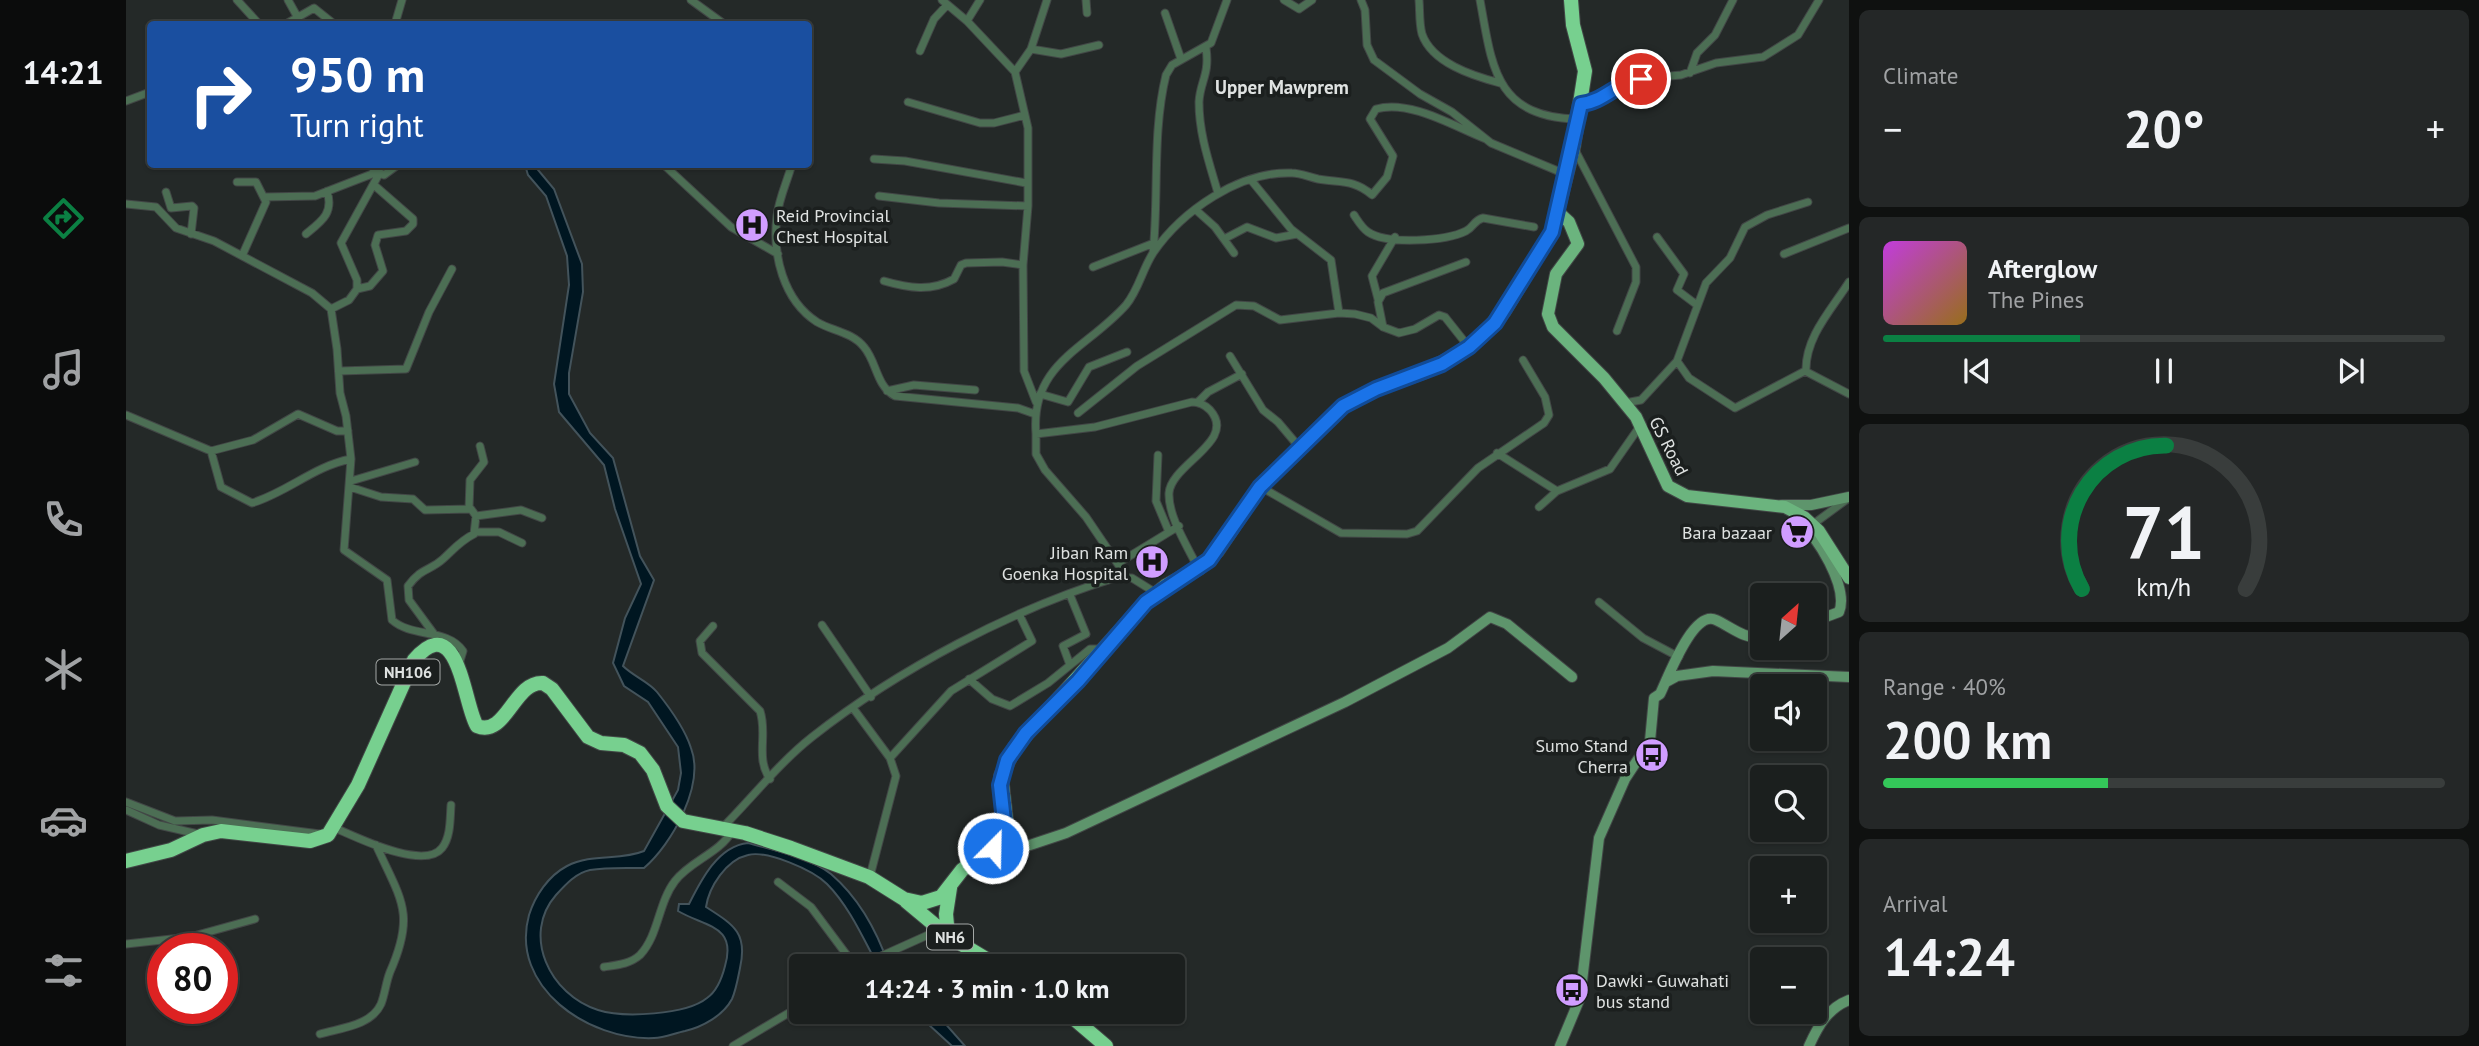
<!DOCTYPE html>
<html lang="en">
<head>
<meta charset="utf-8">
<style>
  body { margin:0; font-family:"PT Sans",sans-serif; background:#242727; color:#f1f3f6; height:100vh; display:flex; flex-direction:column; font-size:26px; white-space:nowrap }
  * { box-sizing:border-box; margin:0 }
  p { font-size:23px; color:#a0a2a4 }
  .icon { flex:none; width:38px; height:38px; fill:none; stroke:currentColor; stroke-width:2; stroke-linecap:round; stroke-linejoin:round }
  .map { position:relative; flex:1; overflow:hidden }
  .side { display:flex; flex-direction:column; gap:10px; padding:10px; background:#0f1110; width:630px }
  .side>* { flex:none }
  .guide { position:absolute; left:21px; top:21px; width:665px; height:147px; border-radius:7px; box-shadow:0 2px 5px #0004,0 0 0 2px #393d3c; background:#1a4fa0; color:#fff; overflow:hidden }
  .needle { width:46px; rotate:27deg }
  .tools { position:absolute; left:1624px; top:583px; display:grid; gap:14px }
  .tools a { display:grid; place-items:center; width:77px; height:77px; border-radius:7px; background:#1b1f1e; box-shadow:0 2px 5px #0004,0 0 0 2px #393d3c; font-size:35px }
  .speed { position:absolute; left:21px; top:933px; display:flex; gap:14px; font-size:35px; font-weight:700; text-align:center }
  .speed>* { display:grid; place-content:center; width:91px; height:91px; border-radius:50%; background:#1b1f1e; box-shadow:0 2px 5px #0004,0 0 0 2px #393d3c; line-height:1 }
  .speed .limit { border:10px solid #d22; background:#fff; color:#111 }
  .pin { position:absolute; display:grid; place-items:center; width:60px; height:60px; color:#fff; margin:-30px; border:4px solid #fff; border-radius:50%; box-shadow:0 2px 7px #0007 }
  .me { position:absolute; width:77px; margin:-38px; rotate:23deg; stroke-linejoin:round; filter:drop-shadow(0 0 5px #0008) }
  .turn { display:flex; align-items:center; gap:24px; height:147px; padding:0 28px; font-size:32px }
  .turn .icon { width:91px; height:91px; stroke-width:2.5 }
  .turn b { display:block; font-size:49px; line-height:60px }
  .big { font-size:52px; font-weight:700; line-height:1.1 }
  .side .widget { flex:1; display:flex; flex-direction:column; justify-content:center; gap:10px; min-width:0; padding:0 24px; border-radius:10px; background:#242727 }
  .side .dial { align-items:center; gap:0 }
  .dial svg { height:182px; overflow:visible; fill:none; stroke:#393d3c; stroke-width:7; stroke-linecap:round; text-anchor:middle }
  .dial text { fill:#f1f3f6; stroke:none }
  .song { display:flex; align-items:center; gap:21px }
  .cover { width:84px; height:84px; border-radius:10px; background:linear-gradient(135deg,hsl(290 70% 55%),hsl(40 70% 35%)) }
  .played { height:7px; border-radius:4px; background:linear-gradient(90deg,#0b8043 35%,#393d3c 35%) }
  .keys { display:flex; justify-content:space-around; direction:ltr }
  .heat { display:flex; justify-content:space-between; align-items:center; font-size:38px; direction:ltr }
  .charge { height:10px; border-radius:5px; background:linear-gradient(90deg,#34c759 40%,#393d3c 0) }
  .trip { position:absolute; left:663px; top:954px; width:396px; height:70px; border-radius:7px; background:#1b1f1e; box-shadow:0 2px 5px #0004,0 0 0 2px #393d3c; font-weight:700; line-height:70px; text-align:center }
  main { display:flex; flex:1; min-height:0 }
  .dock { display:flex; flex-direction:column; width:126px; justify-content:space-around; align-items:center; background:#0b0c0c; color:#a0a2a4 }
  .dock .icon { width:49px; height:49px }
  .dock .active { color:#0b8043 }
  .dock b { font-size:32px; color:#f1f3f6 }
  .map>svg:first-child { display:block }
  .water { fill:#001621; stroke:#43535b; stroke-width:2 }
  .lines { fill:none; stroke-linecap:round; stroke-linejoin:round }
  .street-casing { stroke:#424746; stroke-width:9 }
  .secondary-casing { stroke:#424746; stroke-width:12 }
  .primary-casing { stroke:#424746; stroke-width:14 }
  .highway-casing { stroke:#424746; stroke-width:16 }
  .street { stroke:#4c6e54; stroke-width:7 }
  .secondary { stroke:#5e956c; stroke-width:10 }
  .primary { stroke:#6bb47e; stroke-width:12 }
  .highway { stroke:#77d08f; stroke-width:14 }
  .route-casing { stroke:#114b97; stroke-width:18 }
  .route { stroke:#1a73e8; stroke-width:12 }
  .labels { text-anchor:middle; dominant-baseline:central; stroke-width:7; stroke-linejoin:round; paint-order:stroke }
  .shield { fill:#1b1f1e; stroke:#a4a8a6; stroke-width:2 }
  .shield-label { font-size:16px; font-weight:bold; fill:#dfe2e1 }
  .poi-label { font-size:18px; fill:#dfe2e1; stroke:#1b1f1e; text-anchor:end }
  .street-label { font-size:18px; fill:#dfe2e1; stroke:#1b1f1e }
  .neighbourhood-label { font-size:19px; font-weight:bold; fill:#dfe2e1; stroke:#1b1f1e }
</style>
</head>
<body>
<main>
<nav class="dock">
<b>14:21</b>
<svg class="icon active" aria-label="directions" viewBox="0 0 24 24"><path d="M12 3l9 9-9 9-9-9zM9 14v-3h6M13 9l2 2-2 2"/></svg>
<svg class="icon" aria-label="music" viewBox="0 0 24 24"><path d="M9 18V5l10-2v13"/><circle cx="6" cy="18" r="3"/><circle cx="16" cy="16" r="3"/></svg>
<svg class="icon" aria-label="phone" viewBox="0 0 24 24"><path d="M5 4h4l2 5-3 2q2 4 5 5l2-3 5 2v4C11 20 4 13 5 4z"/></svg>
<svg class="icon" aria-label="climate" viewBox="0 0 24 24"><path d="M12 3v18M4 7l16 10M4 17L20 7"/></svg>
<svg class="icon" aria-label="car" viewBox="0 0 24 24"><path d="M5 17H2v-5l4-1 3-4h7l3 4 3 1v5h-3M9 17h6M6 11h13"/><circle cx="7" cy="17" r="2"/><circle cx="17" cy="17" r="2"/></svg>
<svg class="icon" aria-label="filters" viewBox="0 0 24 24"><path d="M4 7h16M4 17h16"/><circle cx="9" cy="7" r="2"/><circle cx="15" cy="17" r="2"/></svg>
</nav>
<div class="map">
<svg width="1723" height="1046" viewBox="0 0 1723 1046">
  <rect width="100%" height="100%" fill="#242928"/>
  <path class="water" d="M399,165H408L428,189L456,264L457,292L443,373V394L464,433L487,458L514,556L528,580L497,666C507,676 523,682 531,692C543,707 559,729 565,748C579,785 546,844 518,868C501,868 481,867 464,870C450,873 440,884 430,895C395,935 424,995 472,1010C497,1018 560,1015 581,998C591,991 596,978 599,966C611,925 579,927 552,911L553,904H563C575,880 592,846 622,843C645,849 687,859 705,874C733,898 751,931 763,966H752C737,938 723,906 701,884C687,870 641,850 622,855C600,860 583,887 580,907C608,925 622,933 614,968C612,978 610,990 606,999C597,1016 576,1027 559,1031C549,1033 538,1038 528,1038C463,1041 383,987 403,915C409,896 422,876 441,866C466,853 494,861 518,851L552,790L555,773L552,747L522,702L498,686L487,663L499,618L515,584L489,509L478,465L433,412L428,384L443,285L441,256L420,196L402,175Z
    M789,1012H809L839,1046H826Z"/>
  <g class="lines">
    <g class="street-casing">
      <path id="street" d="M111,0L133,24
        M162,0L172,18
        M565,0L598,24
        M816,0L841,21L889,72L902,128V206L897,265L898,371L910,402
        M960,0L961,13
        M1158,0L1173,9L1186,0
        M1235,0L1239,10L1241,45L1248,60L1294,94L1326,112L1365,143L1439,174
        M1293,0C1294,11 1293,23 1296,34C1306,63 1347,76 1374,83
        M1354,0C1366,65 1368,117 1451,119
        M1039,13L1055,59
        M841,21L854,0
        M160,24L188,8L208,24
        M269,24L276,0
        M1080,48C1084,75 1074,81 1073,102C1073,134 1083,162 1092,193
        M905,49L935,54L973,45
        M794,51L808,19L821,5
        M889,72L905,49L921,0
        M1564,73L1571,53L1589,35L1607,0
        M0,101L24,92
        M782,102L854,123H868L899,115
        M1455,104L1471,101L1509,79L1555,75L1590,63L1637,57L1672,35L1693,0
        M1448,148L1510,267V282L1491,331
        M748,159L779,161L900,183
        M537,164L605,227L652,254
        M666,164C661,182 653,198 651,216C646,254 657,300 691,322C706,331 726,332 738,347C751,362 750,386 769,396L892,408L909,414
        M340,165L341,164
        M250,171L258,175L273,164
        M1125,180L1165,229L1205,260L1213,313
        M111,182H130L140,202L116,256
        M40,192L45,208L66,206L68,208L65,234
        M753,196L813,203L902,206
        M138,197L189,196L246,174L252,164
        M0,204L30,207L50,228L88,241L186,293L205,309L211,349L214,393L220,416L225,459L218,550L261,580L266,620C286,638 321,628 337,651L333,664
        M1070,210L1089,227L1108,253
        M1228,215C1232,221 1236,228 1242,232C1261,245 1320,241 1340,231C1348,227 1348,220 1357,218L1408,227
        M180,234C196,221 208,213 201,191
        M1531,237L1558,274L1551,290L1571,305
        M1098,239L1121,227L1150,238L1171,234
        M1027,253C1033,195 1026,132 1040,75L1046,65L1085,43L1101,0
        M1658,254L1723,228
        M967,267L1028,243
        M758,281C782,288 805,292 828,279L835,265L840,263L876,262L897,265
        M231,289L244,286L257,271L249,245L252,235L280,231L287,224V219L248,185
        M1252,299L1246,276L1269,237
        M205,309L223,300L231,289V280L215,243L253,174
        M1257,327L1252,302L1257,293L1340,262
        M1104,356L1137,410L1152,422L1174,448
        M1551,361L1563,378L1609,408L1679,371L1723,394
        M213,371L280,369L303,312L326,269
        M1680,371C1679,337 1706,309 1723,282
        M761,391L788,385L849,390
        M914,394L942,402L963,367L1001,352
        M1072,402L1082,392L1116,374
        M1499,403L1515,400L1551,361L1580,283L1604,258L1619,227L1641,215L1682,202
        M952,413L1011,366L1110,305L1128,306L1154,320L1213,313L1229,314L1245,318L1257,327L1273,333L1289,329L1313,315L1319,317L1342,346
        M0,415L85,451L127,440L172,414L211,431H222
        M910,434V454L919,470L960,517L1000,576
        M85,451L95,487L126,503C162,492 188,466 225,459
        M1371,453L1431,491
        M1032,455L1030,501L1043,532
        M225,481L289,462
        M224,487L255,497L287,499L299,510L345,509L350,516L395,510L416,518
        M1135,487L1215,533L1281,534L1291,531L1352,468L1418,423L1423,415L1419,397L1397,360
        M1413,507L1431,491L1484,469L1514,426
        M343,509L344,480L358,462L354,446
        M1686,525L1720,500
        M349,532H373L396,543
        M994,562L1053,526
        M1072,568C1062,547 1042,517 1043,493C1045,464 1112,441 1084,410C1079,405 1073,402 1066,402L969,427L910,434C904,363 961,349 1000,305C1013,289 1016,270 1027,253C1056,211 1113,171 1166,173C1174,173 1183,177 1192,179C1213,183 1228,179 1246,195L1261,177L1267,156L1244,119L1250,109C1284,99 1329,127 1360,139
        M1473,602L1517,638L1553,657
        M696,625L745,697
        M587,626L574,641L576,653L634,711C642,734 629,758 644,779
        M308,634L283,600L282,586C296,567 304,571 317,559C328,549 334,541 348,534L350,516
        M944,665L937,646L960,634L944,595
        M843,679L866,699L884,706L922,683L964,649H975
        M727,708L764,758L770,776L744,876
        M764,758L825,691L906,641L894,616
        M0,802L49,821L86,820L194,834
        M0,810L33,825L72,834
        M209,828C230,837 298,871 316,848C325,837 324,818 325,805
        M596,828C626,798 653,763 686,737C771,670 888,608 992,577L1006,578L1030,593
        M652,882L685,907L729,966
        M0,944L64,937L129,919
        M733,966L813,930
        M478,967C491,965 504,964 514,955C533,935 532,903 549,881C564,861 594,853 606,831
        M194,1034C214,1028 245,1026 255,1004C259,994 260,982 264,972C290,913 275,900 250,845
        M607,1046L676,1005"/>
    </g>
    <g class="secondary-casing">
      <path id="secondary" d="M1656,505H1685L1723,497
        M1672,520C1691,535 1723,588 1713,612L1689,621
        M1540,682L1551,676L1587,671L1723,677
        M861,851L895,848L940,833L1219,702L1322,648L1364,617L1381,624L1446,677
        M1434,1046L1454,998L1473,838L1499,779L1524,741L1528,698L1534,694C1542,678 1567,609 1590,620C1607,628 1616,638 1636,638
        M1683,1046C1692,1026 1702,1008 1723,1000"/>
    </g>
    <g class="primary-casing">
      <path id="primary" d="M1432,212L1443,222L1452,244L1430,274L1422,314L1427,327L1478,378L1510,417L1542,486L1561,496L1659,507L1678,517L1693,531L1723,578"/>
    </g>
    <g class="highway-casing">
      <path id="highway" d="M0,861L45,850L77,835L95,831L184,841L202,835L232,785L288,660C333,607 338,707 351,726C380,738 388,681 417,683L426,689L462,737L475,743L498,745L514,753L527,770L541,806L557,821L619,833L665,848L743,877L778,899L796,903L815,897L836,870L876,838L880,821L875,776L889,747L1020,602L1040,586L1073,568L1091,551L1134,487L1217,406L1250,389L1300,371L1329,356L1358,334L1378,311L1426,231L1447,148L1459,71L1447,25L1445,0
        M824,888L820,914L822,936L872,966
        M780,901L822,936
        M940,1012L980,1046"/>
    </g>
    <use href="#street" class="street"/>
    <use href="#secondary" class="secondary"/>
    <use href="#primary" class="primary"/>
    <use href="#highway" class="highway"/>
  </g>
  <g class="lines">
    <g class="route-casing">
      <path id="route" d="M867,848L879,830L874,785L881,760L900,733L952,681L1020,602L1083,560L1134,487L1217,406L1250,389L1316,364L1343,347L1369,323L1426,232L1455,104C1478,102 1492,81 1515,79"/>
    </g>
    <use href="#route" class="route"/>
  </g>
  <defs>
    <g id="hospital-disc" transform="scale(1.75)"><circle r="9.5" fill="#d09dff" stroke="#1b1f1e"/><path d="M-5-5h3v3.5h4V-5h3V5h-3V1.5h-4V5h-3Z" fill="#111"/></g>
    <g id="supermarket-disc" transform="scale(1.75)"><circle r="9.5" fill="#d09dff" stroke="#1b1f1e"/><path d="M-6-5.5h2.5l.6 2H6L4.5 2H-2.5L-4.4-4H-6ZM-1.5 3.2a1.3 1.3 0 1 0 .1 0ZM3 3.2a1.3 1.3 0 1 0 .1 0Z" fill="#111"/></g>
    <g id="bus-disc" transform="scale(1.75)"><circle r="9.5" fill="#d09dff" stroke="#1b1f1e"/><path d="M-5-6H5V4H4V6H2V4H-2V6H-4V4H-5ZM-3.5-4V0h7V-4ZM-3.5 1.2v1.5H-2V1.2ZM2 1.2v1.5H3.5V1.2Z" fill="#111"/></g>
  </defs>
  <g fill-rule="evenodd">
    <use href="#hospital-disc" x="626" y="225"/>
    <use href="#supermarket-disc" x="1671" y="532"/>
    <use href="#hospital-disc" x="1026" y="562"/>
    <use href="#bus-disc" x="1526" y="755"/>
    <use href="#bus-disc" x="1446" y="990"/>
  </g>
  <g class="labels">
    <g class="shield">
      <rect x="250.5" y="659.5" width="63" height="25" rx="5"/>
      <rect x="801" y="924.5" width="46" height="25" rx="5"/>
    </g>
    <g class="shield-label">
      <text x="282" y="672">NH106</text>
      <text x="824" y="937">NH6</text>
    </g>
    <g class="poi-label">
      <text x="650" y="215" text-anchor="start">Reid Provincial<tspan x="650" dy="21">Chest Hospital</tspan></text>
      <text x="1646" y="532">Bara bazaar</text>
      <text x="1002" y="552">Jiban Ram<tspan x="1002" dy="21">Goenka Hospital</tspan></text>
      <text x="1502" y="745">Sumo Stand<tspan x="1502" dy="21">Cherra</tspan></text>
      <text x="1470" y="980" text-anchor="start">Dawki - Guwahati<tspan x="1470" dy="21">bus stand</tspan></text>
    </g>
    <g class="street-label">
      <text transform="translate(1543 446) rotate(63)">GS Road</text>
    </g>
    <g class="neighbourhood-label">
      <text x="1156" y="87">Upper Mawprem</text>
    </g>
  </g>
</svg>
<div class="tools">
<a><svg class="needle" viewBox="-14 -14 28 28"><path d="M0-13l5 13h-10z" fill="#e53935"/><path d="M0 13l5-13h-10z" fill="#a0a2a4"/></svg></a>
<a><svg class="icon" aria-label="sound" viewBox="0 0 24 24"><path d="M4 9h4l5-4v14l-5-4H4zM17 9q2 3 0 6"/></svg></a>
<a><svg class="icon" aria-label="search" viewBox="0 0 24 24"><circle cx="10" cy="10" r="6"/><path d="M15 15l6 6"/></svg></a>
<a>+</a>
<a>−</a>
</div>
<div class="speed"><div class="limit">80</div></div>
<div class="pin" style="left:1515px;top:79px;background:#d93025"><svg class="icon" aria-label="arrive" viewBox="0 0 24 24"><path d="M6 21V4h12l-3 4 3 4H6"/></svg></div>
<svg class="me" style="left:867px;top:848px" viewBox="-20 -20 40 40"><circle r="17" fill="#1a73e8" stroke="#fff" stroke-width="3"/><path d="M0-11L8 9 0 5-8 9z" fill="#fff"/></svg>
<div class="trip">14:24 · 3 min · 1.0 km</div>
<div class="guide">
<div class="turn"><svg class="icon" aria-label="right" viewBox="0 0 24 24"><path d="M7 20v-9h11M14 6l5 5-5 5"/></svg><div><b>950 m</b>Turn right</div></div>
</div>
</div>
<section class="side">
<div class="widget"><p>Climate</p>
<div class="heat"><a>−</a><b class="big">20°</b><a>+</a></div>
</div>
<div class="widget">
<div class="song"><i class="cover"></i><div><b>Afterglow</b><p>The Pines</p></div></div>
<div class="played"></div>
<div class="keys"><svg class="icon" aria-label="previous" viewBox="0 0 24 24"><path d="M18 5L8 12l10 7zM5 5v14"/></svg><svg class="icon" aria-label="pause" viewBox="0 0 24 24"><path d="M8 5v14M16 5v14"/></svg><svg class="icon" aria-label="next" viewBox="0 0 24 24"><path d="M6 5l10 7-10 7zM19 5v14"/></svg></div>
</div>
<div class="widget dial"><svg viewBox="0 0 100 80">
<path d="M14 69A42 42 0 1 1 86 69"/>
<path d="M14 69A42 42 0 0 1 51 6" stroke="#0b8043"/>
<text x="50" y="56" font-size="32" font-weight="700">71</text>
<text x="50" y="72" font-size="11">km/h</text>
</svg></div>
<div class="widget"><p>Range · 40%</p><b class="big">200 km</b><div class="charge"></div></div>
<div class="widget"><p>Arrival</p><b class="big">14:24</b></div>
</section>
</main>
</body>
</html>
